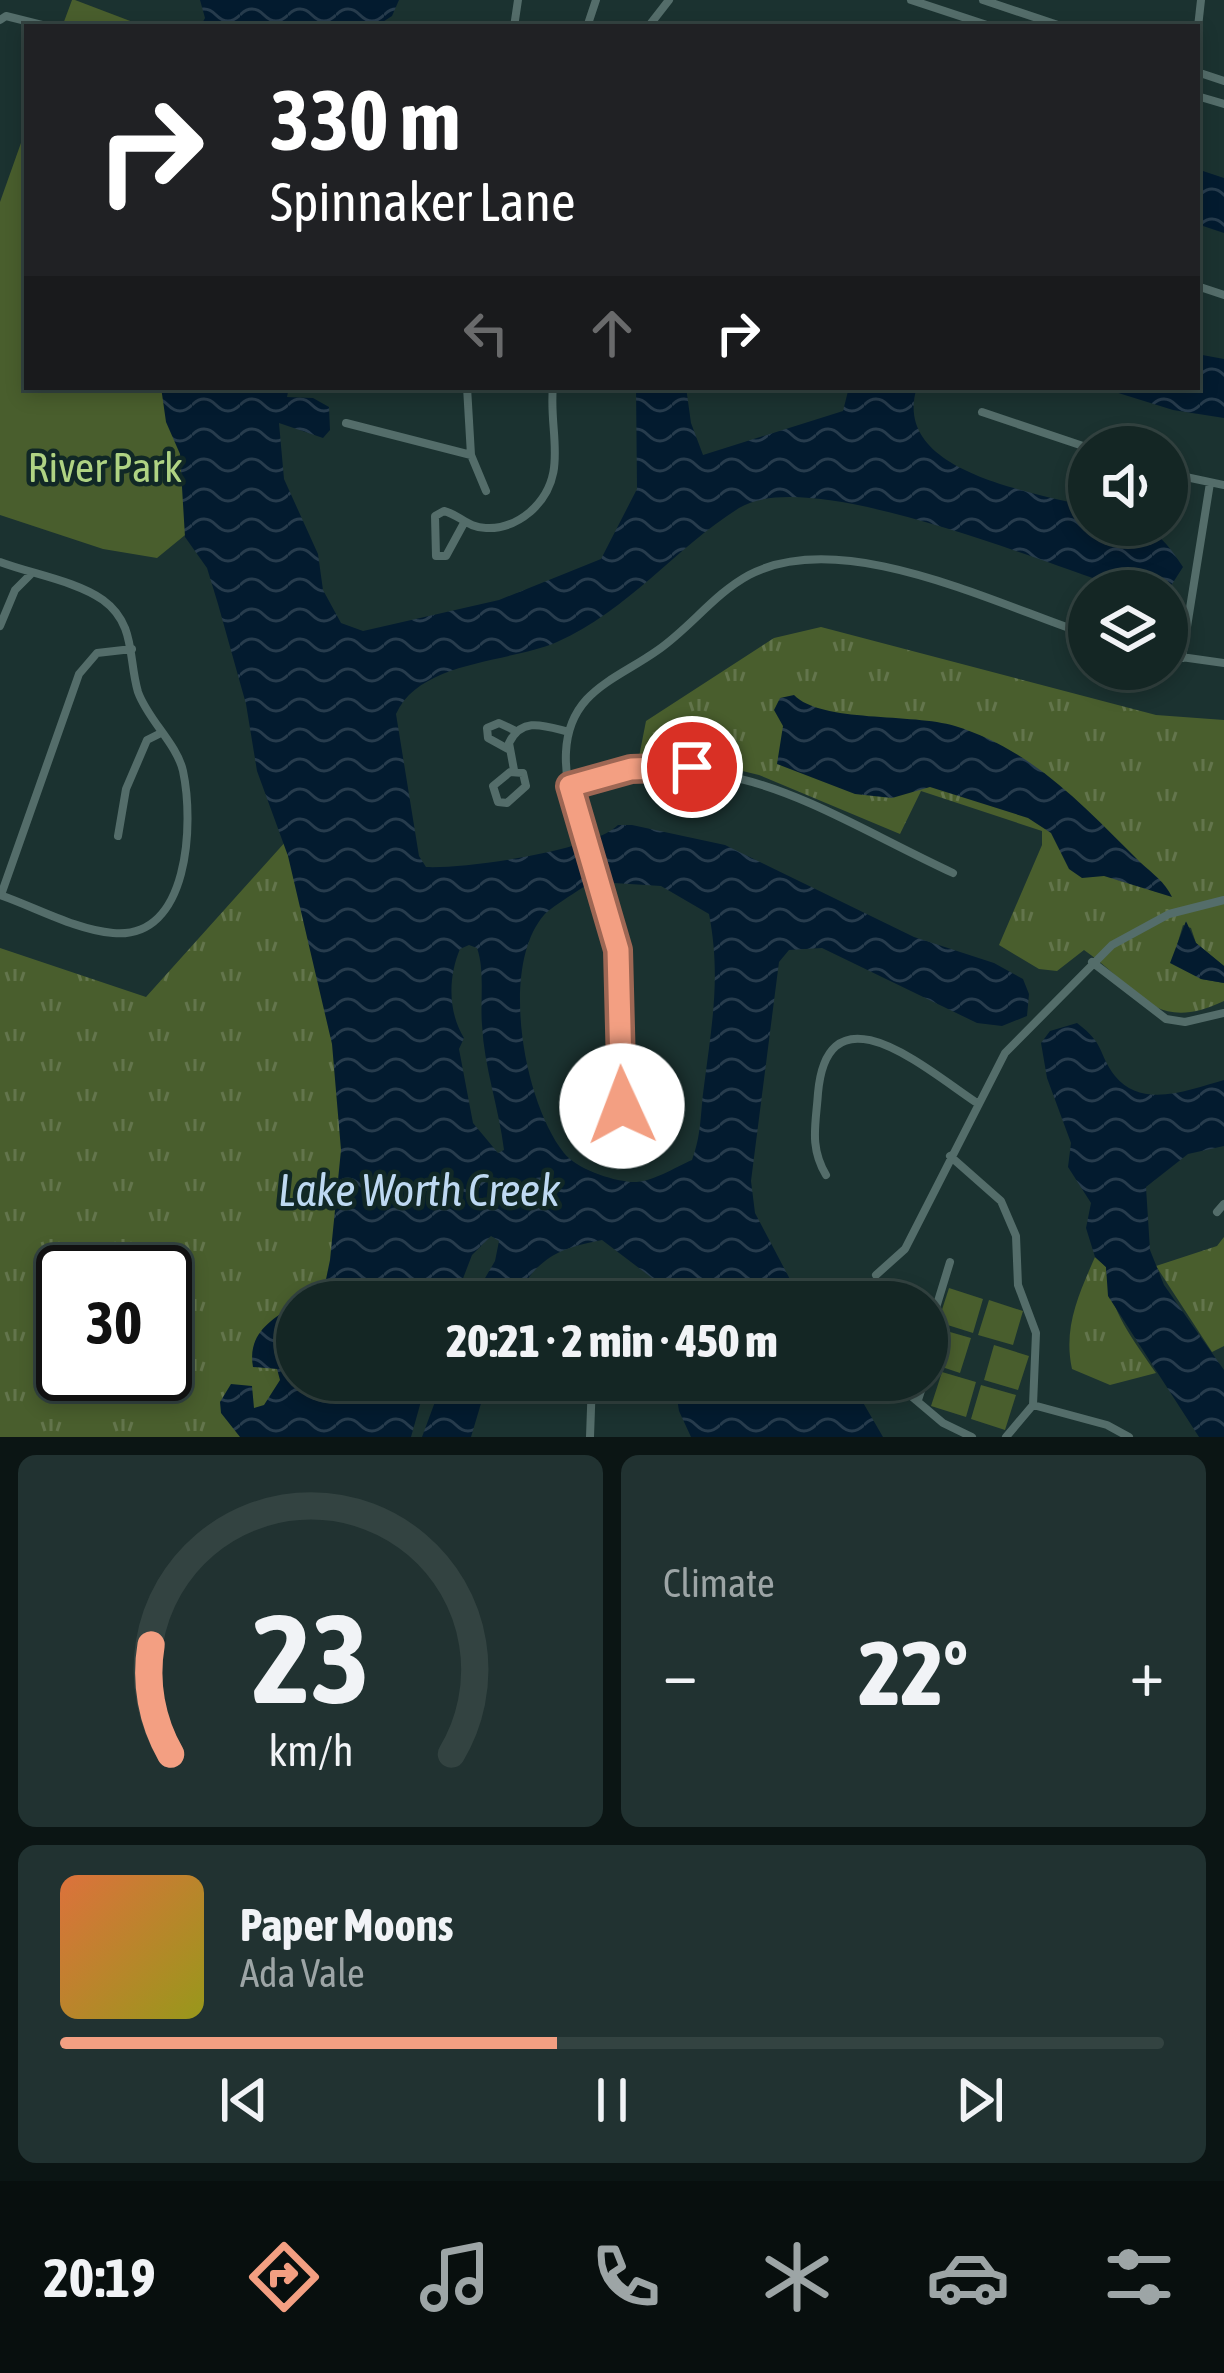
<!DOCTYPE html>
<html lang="en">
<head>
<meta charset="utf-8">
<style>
  body { margin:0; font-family:"Asap Condensed",sans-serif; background:#213231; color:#f1f3f6; height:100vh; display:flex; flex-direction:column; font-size:45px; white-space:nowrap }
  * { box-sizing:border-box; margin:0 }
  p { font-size:39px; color:#9da5a6 }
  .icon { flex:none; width:66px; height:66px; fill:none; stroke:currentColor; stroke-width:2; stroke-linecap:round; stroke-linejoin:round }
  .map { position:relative; height:1437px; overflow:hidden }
  .sheet { display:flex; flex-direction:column; gap:18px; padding:18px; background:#0b1514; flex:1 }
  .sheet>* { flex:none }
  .guide { position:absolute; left:24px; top:24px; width:1176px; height:366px; border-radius:0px; box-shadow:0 6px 18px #0003,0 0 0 3px #334341; background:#202124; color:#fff; overflow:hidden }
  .fabs { position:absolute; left:1068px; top:426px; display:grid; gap:24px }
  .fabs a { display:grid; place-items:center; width:120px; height:120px; border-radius:50%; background:#142624; box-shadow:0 6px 18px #0003,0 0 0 3px #334341; font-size:60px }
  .speed { position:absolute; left:36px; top:1245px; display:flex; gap:24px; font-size:60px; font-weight:700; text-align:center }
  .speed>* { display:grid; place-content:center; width:156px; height:156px; border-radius:50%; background:#142624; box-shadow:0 6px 18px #0003,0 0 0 3px #334341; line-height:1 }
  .speed .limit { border:6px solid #111; border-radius:18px; background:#fff; color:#111 }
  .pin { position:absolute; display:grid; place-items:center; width:102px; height:102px; color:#fff; margin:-51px; border:6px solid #fff; border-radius:50%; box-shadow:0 3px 12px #0007 }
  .me { position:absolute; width:132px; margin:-66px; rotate:358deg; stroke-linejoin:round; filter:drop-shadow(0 0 9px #0008) }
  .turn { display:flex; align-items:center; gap:42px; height:252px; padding:0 48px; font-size:54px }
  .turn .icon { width:156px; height:156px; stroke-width:2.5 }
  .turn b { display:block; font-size:84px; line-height:102px }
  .lanes { display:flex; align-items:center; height:114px; padding:0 48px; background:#0003; justify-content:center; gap:60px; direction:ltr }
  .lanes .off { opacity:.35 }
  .big { font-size:90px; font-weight:800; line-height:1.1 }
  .sheet .tile { flex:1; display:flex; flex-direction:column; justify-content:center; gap:18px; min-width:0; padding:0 42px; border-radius:18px; background:#213231 }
  .sheet .dial { align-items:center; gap:0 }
  .dial svg { height:312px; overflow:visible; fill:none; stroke:#334341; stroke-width:7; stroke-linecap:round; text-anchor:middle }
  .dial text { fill:#f1f3f6; stroke:none }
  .song { display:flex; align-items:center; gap:36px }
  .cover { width:144px; height:144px; border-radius:18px; background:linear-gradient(135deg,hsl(20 70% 55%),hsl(60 70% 35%)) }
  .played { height:12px; border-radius:6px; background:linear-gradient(90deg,#f39f82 45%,#334341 45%) }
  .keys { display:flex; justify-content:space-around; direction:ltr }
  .heat { display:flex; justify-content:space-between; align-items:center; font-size:66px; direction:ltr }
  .sheet .tiles { flex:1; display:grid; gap:18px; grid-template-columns:1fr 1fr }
  .tile:last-child { grid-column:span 2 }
  .trip { position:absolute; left:276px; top:1281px; width:672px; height:120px; border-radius:60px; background:#142624; box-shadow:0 6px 18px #0003,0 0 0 3px #334341; font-weight:800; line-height:120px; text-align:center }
  .dock { display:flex; height:192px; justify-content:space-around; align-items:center; background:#080f0e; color:#9da5a6 }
  .dock .icon { width:84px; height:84px }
  .dock .on { color:#f39f82 }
  .dock b { font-size:54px; color:#f1f3f6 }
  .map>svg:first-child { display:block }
  .grass { fill:url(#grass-tufts); fill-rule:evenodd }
  .park { fill:#495e2d }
  .water { fill:url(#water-waves); fill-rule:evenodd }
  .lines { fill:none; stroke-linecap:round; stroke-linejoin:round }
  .minor { stroke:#546d6a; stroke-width:8 }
  .route-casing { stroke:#9e6754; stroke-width:30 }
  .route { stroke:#f39f82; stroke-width:21 }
  .labels { text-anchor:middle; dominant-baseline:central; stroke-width:9; stroke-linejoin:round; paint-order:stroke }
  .park-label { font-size:42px; fill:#afd383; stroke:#112826 }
  .water-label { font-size:45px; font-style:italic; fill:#bed9f2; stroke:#112826 }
</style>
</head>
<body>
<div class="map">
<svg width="1224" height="1437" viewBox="0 0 1224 1437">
  <defs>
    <pattern id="grass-tufts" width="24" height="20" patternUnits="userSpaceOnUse" patternTransform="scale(3)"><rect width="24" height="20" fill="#495e2d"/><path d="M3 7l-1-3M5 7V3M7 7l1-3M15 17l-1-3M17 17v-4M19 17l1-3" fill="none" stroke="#63754c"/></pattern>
    <pattern id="water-waves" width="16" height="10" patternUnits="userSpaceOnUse" patternTransform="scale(3)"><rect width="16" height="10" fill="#031b2f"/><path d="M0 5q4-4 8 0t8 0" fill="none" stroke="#273c4d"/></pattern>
  </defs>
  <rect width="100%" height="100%" fill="#1b3230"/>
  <path class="grass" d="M821,627L1156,715L1224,720V966L1196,943L1191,928L1183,925L1177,945L1201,979L1224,983V1001C1153,1035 1139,988 1084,950L1057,971L1039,969L999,945L1042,845V831L921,791L900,834L759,775L693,759L638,762L646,721L774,638Z
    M287,840C322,992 372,1148 327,1302H297V1380L284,1437H0V948L146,997ZM63,1272H165V1374H63Z
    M1224,1237V1346L1212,1352L1156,1266L1217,1246Z
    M1095,1257L1106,1267C1109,1310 1132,1338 1156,1373L1110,1385L1072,1369C1063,1327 1079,1294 1095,1257Z"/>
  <path class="park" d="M72,0H75L146,27H62Z
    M27,126V387H168L182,444L190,531L157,558L103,549L0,515V202Z
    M949,1288L983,1299L973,1333L938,1322Z
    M989,1300L1023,1311L1013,1345L978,1335Z
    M936,1328L971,1338L960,1373L927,1362Z
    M994,1345L1029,1356L1018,1390L984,1380Z
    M942,1372L976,1382L966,1417L931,1406Z
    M981,1385L1016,1395L1005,1430L971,1419Z"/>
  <path class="water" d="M200,0H399L392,16L375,27H200L205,18Z
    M1197,169L1224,178V233L1197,224Z
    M1197,354L1224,359V418L1173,410L1099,387H1197Z
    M161,387H289L287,397L313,398L329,407L330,430L323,438L279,423L284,479L318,554L323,590L341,623L363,631L499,600L601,559L637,489L636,387H686L691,423L703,455L843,411L849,387H917C890,472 1031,491 1089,507V525C1142,525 1154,521 1183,567L1167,592L1132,591C1049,566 810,464 739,508C674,549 629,610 557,642C509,663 420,660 396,714L419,856L426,867C465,869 592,851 618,825H632L725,845L914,937L994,963L1023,979L1029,994L1027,1016L1002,1026L977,1023L822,948L789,950L779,962L751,1181L755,1213L802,1302H665L660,1284L602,1240C555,1249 537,1259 513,1302H471L495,1261L499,1241L491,1236L472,1255L454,1302H300L325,1284L330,1260L341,1150L332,1044L288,856L257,771L246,704L218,604L207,568L185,537L180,454L166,422ZM604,875L614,883L661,886L709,914C721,976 712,1024 704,1086C700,1114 702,1133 692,1160C673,1168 652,1183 631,1182C610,1180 577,1169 564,1153C524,1103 499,967 544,915C551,907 594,880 604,875ZM469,945L477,948C485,970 480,1002 482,1025C484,1067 499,1108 504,1150L498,1153L473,1123L459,1049L464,1038C448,1012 448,977 460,949Z
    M794,695C821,723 913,713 955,726C1035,751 1084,807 1141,863C1153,874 1165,882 1172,897L1104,876L1082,878L1069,869L1051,833L1028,818L930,787L892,798L855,794L777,764L783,726L774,710L780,698Z
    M1186,921L1196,943L1224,966V983L1201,979L1170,963Z
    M1077,1023C1106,1045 1097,1052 1115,1076C1142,1110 1191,1089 1224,1080V1146L1188,1154L1146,1187L1150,1250L1164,1285L1224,1370V1437H1199L1108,1296L1106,1267L1095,1257L1086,1228L1091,1203L1068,1167L1071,1143L1047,1078L1041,1043L1050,1031Z
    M297,1304V1380H427L411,1437H240L221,1413L220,1402L231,1384L252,1386L254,1408L264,1405L280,1380L277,1369L253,1367C247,1334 271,1319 297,1304Z
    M443,1380H488L471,1437H422Z
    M674,1380H850L883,1437H691L679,1411Z"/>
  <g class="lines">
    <path class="minor" d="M911,0L993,27
      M983,0L1064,27
      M0,20L6,16L50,27
      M514,27L518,0
      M587,27L596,0
      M648,27L669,0
      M1197,36L1201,0
      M1197,72L1224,81
      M1197,96L1224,104
      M1197,286L1224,295
      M467,387L471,455L486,491
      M982,412L1089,448
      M346,423L471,455
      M1167,473L1224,485
      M464,523L446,556H436L435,516L444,511C460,515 468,528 486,528C503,529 518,522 530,512C571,476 548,432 553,387
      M0,562C32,574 76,581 103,600C136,624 128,658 138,692C148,720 177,744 183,771C194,822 190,940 113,933C76,930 35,907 0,895
      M0,626L15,590L31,574
      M1167,655L1224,663
      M1182,658L1210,483
      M508,749L488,738L487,728L499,723L516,731
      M514,770L509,743C522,716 545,726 569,732
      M510,772L523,773L526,786L507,803L498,802L493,786Z
      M570,786C728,738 814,808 953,873
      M118,836L126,789L147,740L159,734
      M1,895L79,674L97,653L132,649
      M1092,962L1166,1019L1185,1022L1224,1013
      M628,1115C604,1081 626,984 615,936C602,881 563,807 566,752C569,691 616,680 658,650C691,627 714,594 749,575C842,526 995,604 1089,635
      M950,1156L1001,1201L1016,1236L1018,1285L1036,1333L1033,1405L1006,1437
      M826,1175C809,1146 816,1124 818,1093C828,982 927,1070 977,1103
      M1217,1212L1224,1204
      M876,1275L905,1249L1005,1053L1112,945L1169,914L1224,900
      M927,1337L950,1262
      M904,1390L943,1423L972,1437
      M918,1400L927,1372
      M1033,1405L1107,1425L1129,1437
      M590,1437L592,1380"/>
  </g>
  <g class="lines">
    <g class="route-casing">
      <path id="route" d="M622,1106L618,950L570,786L631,769L692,767"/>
    </g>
    <use href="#route" class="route"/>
  </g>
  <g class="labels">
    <g class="park-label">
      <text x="105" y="467">River Park</text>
    </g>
    <g class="water-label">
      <text x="419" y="1190">Lake Worth Creek</text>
    </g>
  </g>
</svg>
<div class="fabs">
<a><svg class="icon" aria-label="sound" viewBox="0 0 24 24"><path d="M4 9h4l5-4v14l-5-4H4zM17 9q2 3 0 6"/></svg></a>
<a><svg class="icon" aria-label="layers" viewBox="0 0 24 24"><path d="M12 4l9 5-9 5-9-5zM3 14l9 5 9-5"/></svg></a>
</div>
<div class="speed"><div class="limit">30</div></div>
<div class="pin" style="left:692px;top:767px;background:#d93025"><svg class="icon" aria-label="arrive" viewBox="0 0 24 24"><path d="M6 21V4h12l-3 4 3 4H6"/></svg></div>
<svg class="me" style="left:622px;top:1106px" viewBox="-20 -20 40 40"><circle r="19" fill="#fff"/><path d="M0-13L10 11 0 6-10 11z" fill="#f39f82"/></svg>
<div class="trip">20:21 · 2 min · 450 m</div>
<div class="guide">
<div class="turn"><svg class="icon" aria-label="right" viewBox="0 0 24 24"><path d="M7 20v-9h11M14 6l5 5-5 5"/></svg><div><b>330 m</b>Spinnaker Lane</div></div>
<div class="lanes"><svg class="icon off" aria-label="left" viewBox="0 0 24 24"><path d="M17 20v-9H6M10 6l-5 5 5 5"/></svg><svg class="icon off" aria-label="ahead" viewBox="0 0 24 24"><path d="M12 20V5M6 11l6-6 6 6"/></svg><svg class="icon" aria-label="right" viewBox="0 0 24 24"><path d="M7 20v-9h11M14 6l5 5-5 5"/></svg></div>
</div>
</div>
<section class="sheet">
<div class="tiles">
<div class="tile dial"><svg viewBox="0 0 100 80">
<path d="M14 69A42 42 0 1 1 86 69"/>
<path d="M14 69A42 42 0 0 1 9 41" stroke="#f39f82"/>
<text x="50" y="56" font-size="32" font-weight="700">23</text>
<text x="50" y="72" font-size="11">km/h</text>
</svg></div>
<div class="tile"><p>Climate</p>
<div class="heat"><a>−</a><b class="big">22°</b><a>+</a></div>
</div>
<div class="tile">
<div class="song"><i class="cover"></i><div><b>Paper Moons</b><p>Ada Vale</p></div></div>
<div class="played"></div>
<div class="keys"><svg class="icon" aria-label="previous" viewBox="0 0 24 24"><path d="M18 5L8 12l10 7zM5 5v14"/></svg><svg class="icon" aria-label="pause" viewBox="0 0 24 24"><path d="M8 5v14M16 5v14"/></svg><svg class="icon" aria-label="next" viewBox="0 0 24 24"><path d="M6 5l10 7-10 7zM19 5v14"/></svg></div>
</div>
</div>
</section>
<nav class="dock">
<b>20:19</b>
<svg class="icon on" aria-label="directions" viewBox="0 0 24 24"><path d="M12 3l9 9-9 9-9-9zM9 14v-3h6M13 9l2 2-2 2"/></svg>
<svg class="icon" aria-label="music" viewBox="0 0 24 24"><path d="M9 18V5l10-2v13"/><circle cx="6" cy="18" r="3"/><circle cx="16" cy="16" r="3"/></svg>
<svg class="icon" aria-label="phone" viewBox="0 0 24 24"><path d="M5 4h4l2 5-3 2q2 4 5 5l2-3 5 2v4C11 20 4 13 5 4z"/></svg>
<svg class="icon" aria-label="climate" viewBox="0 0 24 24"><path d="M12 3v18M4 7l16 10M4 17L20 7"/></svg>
<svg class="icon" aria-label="car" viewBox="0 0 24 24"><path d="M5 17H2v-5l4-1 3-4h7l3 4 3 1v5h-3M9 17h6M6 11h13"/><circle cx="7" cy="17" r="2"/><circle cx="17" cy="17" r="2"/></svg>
<svg class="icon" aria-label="filters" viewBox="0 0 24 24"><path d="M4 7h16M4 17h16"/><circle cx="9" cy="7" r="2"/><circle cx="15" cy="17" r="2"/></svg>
</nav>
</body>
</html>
